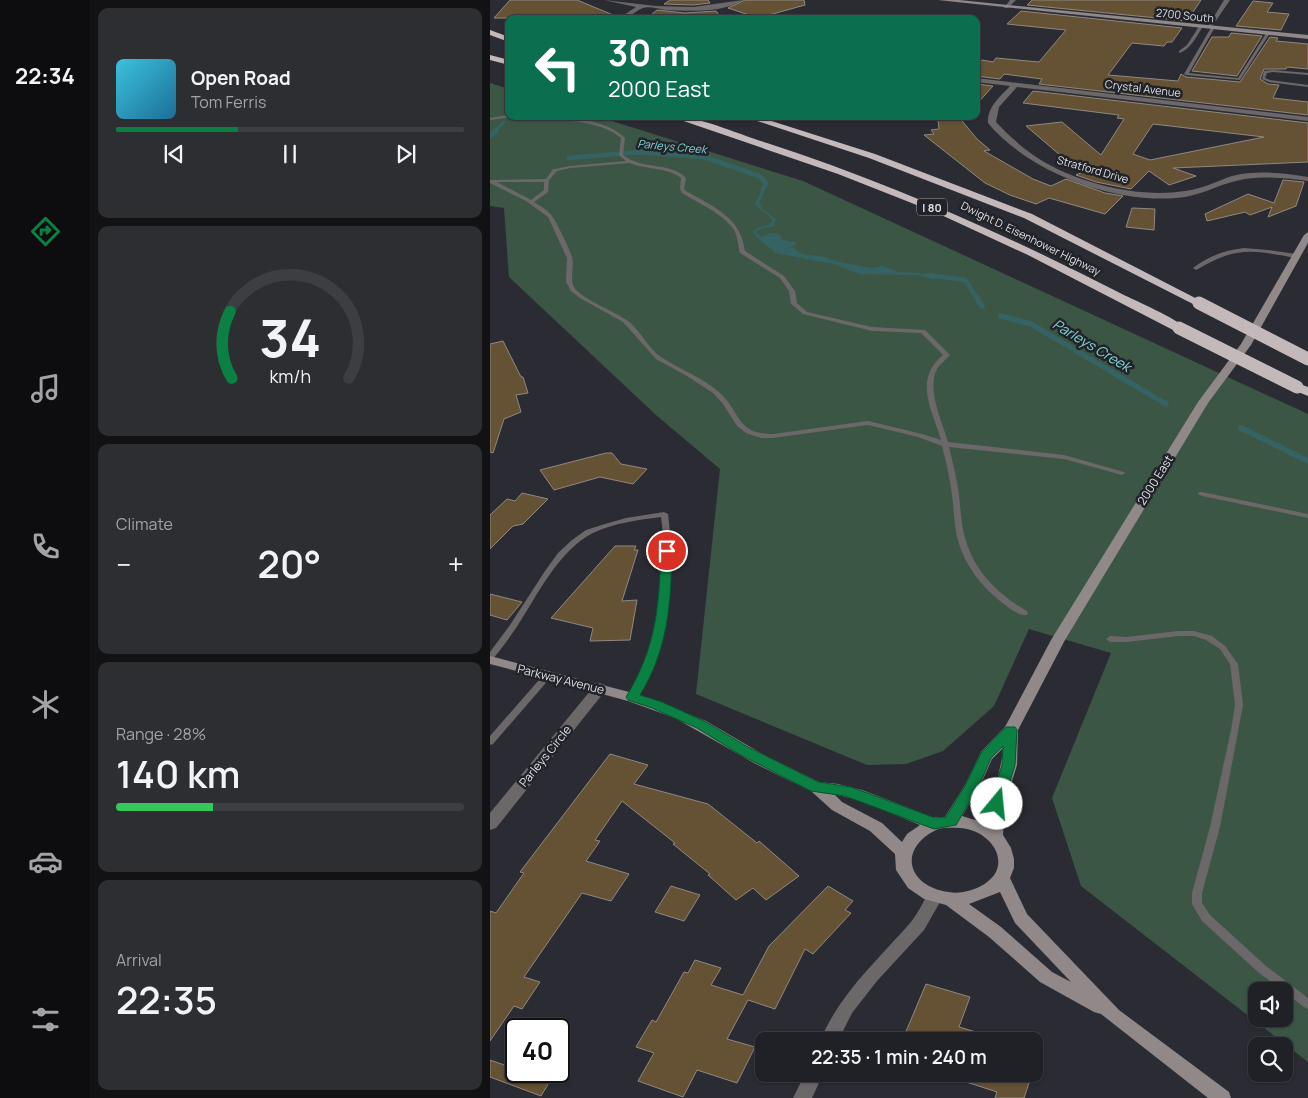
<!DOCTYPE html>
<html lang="en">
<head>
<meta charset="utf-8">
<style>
  body { margin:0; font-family:Manrope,sans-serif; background:#2d2e32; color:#f1f3f6; height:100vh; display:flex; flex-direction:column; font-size:19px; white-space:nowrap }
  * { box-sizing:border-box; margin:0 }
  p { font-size:16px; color:#a2a3a7 }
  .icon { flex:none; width:28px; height:28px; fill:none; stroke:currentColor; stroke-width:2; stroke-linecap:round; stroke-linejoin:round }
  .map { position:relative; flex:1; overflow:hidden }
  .details { display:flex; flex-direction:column; gap:8px; padding:8px; background:#121215; width:400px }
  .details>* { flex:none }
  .hud { position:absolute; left:15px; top:15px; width:475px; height:105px; border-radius:10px; box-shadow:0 1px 4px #0004,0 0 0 1px #3d3e43; background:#0b6e4f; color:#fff; overflow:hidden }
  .buttons { position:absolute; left:758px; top:982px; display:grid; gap:10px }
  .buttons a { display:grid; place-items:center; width:45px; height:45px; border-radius:10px; background:#202126; box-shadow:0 1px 4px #0004,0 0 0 1px #3d3e43; font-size:25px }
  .speed { position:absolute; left:15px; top:1018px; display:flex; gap:10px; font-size:25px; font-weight:700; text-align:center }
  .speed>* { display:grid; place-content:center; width:65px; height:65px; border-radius:50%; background:#202126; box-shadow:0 1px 4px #0004,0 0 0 1px #3d3e43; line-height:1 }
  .speed .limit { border:2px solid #111; border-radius:8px; background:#fff; color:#111 }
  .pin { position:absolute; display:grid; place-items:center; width:42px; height:42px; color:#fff; margin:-21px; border:2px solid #fff; border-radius:50%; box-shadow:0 1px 5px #0007 }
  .me { position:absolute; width:55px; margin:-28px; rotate:17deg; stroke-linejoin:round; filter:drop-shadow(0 0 4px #0008) }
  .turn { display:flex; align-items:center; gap:18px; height:105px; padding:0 20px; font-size:22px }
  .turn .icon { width:65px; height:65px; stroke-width:2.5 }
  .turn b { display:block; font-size:35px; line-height:42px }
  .big { font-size:38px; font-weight:600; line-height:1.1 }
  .details .card { flex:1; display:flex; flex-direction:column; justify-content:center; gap:8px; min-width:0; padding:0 18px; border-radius:10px; background:#2d2e32 }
  .details .dial { align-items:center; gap:0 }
  .dial svg { height:130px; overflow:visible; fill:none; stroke:#3d3e43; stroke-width:7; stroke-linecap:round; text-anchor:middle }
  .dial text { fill:#f1f3f6; stroke:none }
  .song { display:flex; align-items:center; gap:15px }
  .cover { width:60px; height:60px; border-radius:8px; background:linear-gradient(135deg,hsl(190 70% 55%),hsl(200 70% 35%)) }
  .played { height:5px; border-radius:2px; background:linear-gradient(90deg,#0b8043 35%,#3d3e43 35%) }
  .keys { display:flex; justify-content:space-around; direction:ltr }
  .heat { display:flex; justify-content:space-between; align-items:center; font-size:28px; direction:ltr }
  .charge { height:8px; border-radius:4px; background:linear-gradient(90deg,#34c759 28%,#3d3e43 0) }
  .trip { position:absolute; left:265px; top:1032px; width:288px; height:50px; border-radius:10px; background:#202126; box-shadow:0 1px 4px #0004,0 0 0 1px #3d3e43; font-weight:600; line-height:50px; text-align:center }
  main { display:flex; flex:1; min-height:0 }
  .dock { display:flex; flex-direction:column; width:90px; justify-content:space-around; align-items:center; background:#0d0d0f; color:#a2a3a7 }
  .dock .icon { width:35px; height:35px }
  .dock .on { color:#0b8043 }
  .dock b { font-size:22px; color:#f1f3f6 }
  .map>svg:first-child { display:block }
  .green { fill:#3c5646; fill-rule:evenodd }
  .water { fill:#356364 }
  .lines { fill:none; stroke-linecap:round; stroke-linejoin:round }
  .stream-far2 { stroke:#356364; stroke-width:3 }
  .stream-far1 { stroke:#356364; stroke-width:4.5 }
  .stream { stroke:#356364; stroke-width:5.5 }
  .building { fill:#655133; stroke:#8f8982; fill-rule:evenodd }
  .lane { fill:#6c6768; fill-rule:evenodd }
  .street { fill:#6c6768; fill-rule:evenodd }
  .secondary { fill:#908889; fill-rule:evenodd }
  .highway { fill:#c4b9ba; fill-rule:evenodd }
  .highway-bridge { stroke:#c4b9ba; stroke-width:13 }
  .route { fill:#0b8043; stroke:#07532c }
  .labels { text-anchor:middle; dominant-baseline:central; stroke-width:5; stroke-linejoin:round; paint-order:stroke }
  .far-street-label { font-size:11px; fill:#dedfe4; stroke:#212329 }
  .far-water-label { font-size:11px; font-style:italic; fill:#81d4d5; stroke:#212329 }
  .shield { fill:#212329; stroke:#a5a7ac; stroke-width:1 }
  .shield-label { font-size:11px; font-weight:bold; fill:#dedfe4 }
  .street-label { font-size:12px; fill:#dedfe4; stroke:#212329 }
  .water-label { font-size:14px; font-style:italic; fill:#81d4d5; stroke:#212329 }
</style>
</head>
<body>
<main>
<nav class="dock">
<b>22:34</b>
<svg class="icon on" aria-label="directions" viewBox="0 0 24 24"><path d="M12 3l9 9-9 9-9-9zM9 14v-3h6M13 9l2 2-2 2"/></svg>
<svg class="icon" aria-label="music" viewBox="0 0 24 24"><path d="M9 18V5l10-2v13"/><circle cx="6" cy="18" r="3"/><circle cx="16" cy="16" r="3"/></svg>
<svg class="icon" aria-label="phone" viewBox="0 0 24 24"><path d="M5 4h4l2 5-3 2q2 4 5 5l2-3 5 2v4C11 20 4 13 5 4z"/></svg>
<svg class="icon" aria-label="climate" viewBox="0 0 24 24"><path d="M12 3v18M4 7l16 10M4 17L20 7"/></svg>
<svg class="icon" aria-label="car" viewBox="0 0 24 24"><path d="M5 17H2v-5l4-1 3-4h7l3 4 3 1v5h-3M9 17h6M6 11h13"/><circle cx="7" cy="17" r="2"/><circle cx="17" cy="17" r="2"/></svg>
<svg class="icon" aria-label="filters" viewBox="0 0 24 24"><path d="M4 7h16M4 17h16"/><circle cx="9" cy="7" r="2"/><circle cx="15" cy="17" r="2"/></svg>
</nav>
<section class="details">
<div class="card">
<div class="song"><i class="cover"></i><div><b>Open Road</b><p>Tom Ferris</p></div></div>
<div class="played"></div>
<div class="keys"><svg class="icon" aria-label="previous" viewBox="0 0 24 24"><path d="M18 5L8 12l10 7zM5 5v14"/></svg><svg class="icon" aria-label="pause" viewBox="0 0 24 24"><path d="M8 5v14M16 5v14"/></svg><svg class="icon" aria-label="next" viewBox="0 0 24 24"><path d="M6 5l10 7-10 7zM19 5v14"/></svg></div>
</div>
<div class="card dial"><svg viewBox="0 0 100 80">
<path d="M14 69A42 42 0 1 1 86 69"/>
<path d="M14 69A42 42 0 0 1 13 28" stroke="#0b8043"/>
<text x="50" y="56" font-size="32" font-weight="700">34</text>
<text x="50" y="72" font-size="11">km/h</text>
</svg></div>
<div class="card"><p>Climate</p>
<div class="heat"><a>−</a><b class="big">20°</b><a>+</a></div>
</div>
<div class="card"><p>Range · 28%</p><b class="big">140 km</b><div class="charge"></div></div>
<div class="card"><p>Arrival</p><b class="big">22:35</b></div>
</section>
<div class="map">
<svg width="818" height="1098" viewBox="0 0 818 1098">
  <rect width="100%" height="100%" fill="#2b2c33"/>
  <path class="green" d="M0,83L19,89V116H106L313,181L818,414V1062L591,886L562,798L621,653L539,629L504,706L453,751L416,764L377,765L206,694L230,469L166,415L19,277L14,208L0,206ZM766,991H794V1019H766Z"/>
  <path class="water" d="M275,183H278L269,203L273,210L286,219L284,226L267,230V233L271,237L281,233L289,234L292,240L305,242L306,245L301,246L311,254L335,257L349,262L382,268L392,266L409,272L441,274L447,277L444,279L427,275L370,274L344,264L285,253C279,245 267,241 263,231C268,225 278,228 283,221C279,214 270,211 265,204Z"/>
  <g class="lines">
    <path class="stream-far2" d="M4,132L14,122"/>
    <path class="stream-far1" d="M0,136L6,131
      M79,158L149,152L214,157L269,176L276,183L273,189
      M439,275L475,280L487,298"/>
    <path class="stream" d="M486,297L492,306
      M511,316L541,324L676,404
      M751,428L818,461"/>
  </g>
  <path class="building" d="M20,0H87L128,17L126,19L4,18Z
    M180,0H218L220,3L203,5L174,4Z
    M255,0H314L315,5L268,18L238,8Z
    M542,0H711L697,21L537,5Z
    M763,1L783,3L777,12L799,14L791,30L746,26Z
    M167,10L195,13L226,11L232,19H156Z
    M531,11L692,28L682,42H677L674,46L642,43L618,75L688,81L691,74L696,77L750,82L780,37L788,38L786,41L818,44V69L797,67L796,69H774L770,79L778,84L789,85L783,98L818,102V115L549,84L552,79L514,74L510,79L486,76V66L492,60L503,62L506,58L549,62L576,30L517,24Z
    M741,33L772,36L747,76L702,71L722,37H739Z
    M486,84L503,86L486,105Z
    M543,91L818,123V162L683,168L706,176L679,185L659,171L641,189L606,182L586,175L597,170L570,155L536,126L572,122L611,155L634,119L627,118L629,115L533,103ZM663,124L774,137L660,160L643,154Z
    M455,116H468L487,139L500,150L494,151L543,179L561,186L576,179L615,193L633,196L615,214L559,198L546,204L520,195L495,183L434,135L444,134L441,130L449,129L448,119L456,118Z
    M793,180L814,182L806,206L778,217L782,207L760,215L755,212L717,221L715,214L758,194L784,203Z
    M642,208L665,209L664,230L636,227Z
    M13,341L31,377H33L38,393L26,395L31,412L14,419L3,453L0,452V344Z
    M116,453H122L131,464L157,469L143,484L110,477L64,490L50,470Z
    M32,493L58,499L33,524L23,526L0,549V515L17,499L25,501Z
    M125,546H146L144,550H148L132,601L147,600L140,640L100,641L103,628L61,618Z
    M0,594L32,602L17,620L0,615Z
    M120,754L158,765L144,784L218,804L267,843L269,841L309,876L276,900L263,888L246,900L218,875L220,874L183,844L185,843L132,801L105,840L110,841L96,861L139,874L121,901L92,893L34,977L50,982L32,1009L24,1006L0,1041V911L6,913L34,873L30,872Z
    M181,886L210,895L194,921L165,912Z
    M338,886L363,901L355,910L361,913L323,954L315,949L285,1009L258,1000L237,1039L265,1047L247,1083L207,1070L193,1097L148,1081L164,1053L146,1047L162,1020L166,1022L194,972L198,973L205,960L231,968L221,985L253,995L279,946Z
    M436,984L480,997L469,1027L503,1037L502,1041H412Z
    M0,1060L26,1069V1071H66L51,1096L0,1077Z
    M461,1074H542L534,1098H505L507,1092L461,1077Z"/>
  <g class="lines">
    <path class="lane" d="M710,25L713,26C707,36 700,50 689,53V51L697,45Z
      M722,26L725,27L699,73L748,78L777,32L780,33L750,80L696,75L694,74Z
      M783,70L818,73V75L783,72L777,73L775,78L780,80L818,85V87L779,82L772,79L774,71Z
      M19,115V116L21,117L0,120V118Z
      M53,116C77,116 118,120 135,138L133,155C154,171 179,161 196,178L194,189L196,191C215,202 243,214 251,236C253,241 254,246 255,251L294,276L305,291L307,303L317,312L382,327L435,330L460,355C456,360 450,364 447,369C436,389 453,423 458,442L574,455L634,472L635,473L632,475L574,459L459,447C463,463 467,479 469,495C471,511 471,526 476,541C485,572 509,595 537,611L538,613L537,615C528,616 517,606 510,601C491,586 475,565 468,541C464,526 464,511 462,495C460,478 456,462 452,446L428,437L378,425L283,438H271L256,433L247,426L233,404L223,393L197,376L166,359L133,322L90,298L81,291L76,282L77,258L58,217L36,201L0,183V180L56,179L63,169H65L80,166L136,161L129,155L131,138C116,125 92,122 73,120C66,119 59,118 53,116ZM140,163C157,170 177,167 191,178L190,189L192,193C208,203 234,214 244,230C248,237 248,246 250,253L290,278L299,291L301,304L313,314L382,331L431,333L453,355C423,380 442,409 451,440L432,434L378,421L283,434C246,434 252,414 230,393C213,377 190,370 171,357C157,348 150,328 135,319C121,310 97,301 86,290C78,280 85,268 82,257C80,250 66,221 62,216C58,210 50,206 44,202L58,192L59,180L67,171L80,168ZM7,182H54V190L41,200Z
      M754,248L778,250L806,254L809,256L806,258C763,250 747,246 708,269L706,270L703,268C718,256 736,250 754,248Z
      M709,492H712L818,514V518L712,496L708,494Z
      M174,512L178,514C184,561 183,618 165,662C160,675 153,687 145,699H139L138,697C145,685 153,673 158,659C174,615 177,563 171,517C148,520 124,523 103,533C69,550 48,594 28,625C20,637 12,648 3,659L0,660V652L20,625L55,571L68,553L82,540L96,530L115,524L136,518Z
      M688,631H704L722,636L735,646L748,664L753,705L730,827L712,893V903L720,915L776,966L818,998V1009L814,1007L768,972L712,921L702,904V893L720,827L741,730L745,705L740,664L730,649L716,640L704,636H688L637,642H620L616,639L620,636L637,637Z
      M58,672L61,673L62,675L61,677L3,744L0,745V736L55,673Z"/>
    <path class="street" d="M114,0L166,6L203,7L253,0C233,13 200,11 176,10C169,9 159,6 153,8C143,12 139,19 128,19L146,7Z
      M520,0H526L518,8H514Z
      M734,0H740L721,28H717Z
      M486,78L818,117V121L527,87L509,107L506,122C521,138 537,152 556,163C595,185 651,198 695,191C712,189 727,181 742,176C767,170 793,173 818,177V181C794,178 769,175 746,181C728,185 713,194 695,197C630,206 540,174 498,123C497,107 510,97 520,86L486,82Z
      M110,683L115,685L117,688L115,691L6,828L0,830V813L105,685Z
      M445,891L451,892L453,897L434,930L387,981L362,1013L348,1041H330C350,993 387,961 421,922C428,913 433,902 439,892Z
      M315,1074H333L322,1098H303Z"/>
    <path class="secondary" d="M448,0H469L818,35V39Z
      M818,232V243L761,345L718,403L575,640L528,730L527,765L515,804L513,835L521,848L524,859V868L520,878L537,914L629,1010L739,1092L741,1098H718L611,1014L604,1012L550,982L499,937L456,905L434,899L418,888L406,870L405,854L380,831L342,810L321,791L264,763L185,718L138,701L0,664V656L147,694L216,721L274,755L329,782L348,784L372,790L442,817H455L475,785L491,752L515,727L561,640L708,402L751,344L814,235ZM513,748C511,775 500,797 498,824L472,816L490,786L502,759ZM344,794L372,801L430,825L417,834L412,842L392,823L352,802ZM469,828C503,829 527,869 489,887C480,891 469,894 459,892C419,887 406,850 446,830C452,827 462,828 469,828ZM510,892L525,923L581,982L562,972L511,927L479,904Z"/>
    <path class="highway" d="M0,30L19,37V42L0,35Z
      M0,55L19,60V65L0,60Z
      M179,116C210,116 247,134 277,143C400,183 517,235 632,294C646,301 686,318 695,328L693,331H685L538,255L447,213L348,174Z
      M252,116H266L385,154L542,214L715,303L713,305H705L534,218L379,158Z
      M807,383L818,387V396L803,390L801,387Z"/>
    <path class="highway-bridge" d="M709,303L818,359
      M689,328L807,387"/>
  </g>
  <path class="route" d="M177,548L182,551C181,603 178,650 150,695L172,702L216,722L258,747L328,782L361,787L445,818L456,817L475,786L491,753L516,727H525L527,730L525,765L512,808L507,810L502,808L500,804L512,765L513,746L501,758L489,786L466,825L444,829L355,796L321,791L249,754L207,728L162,708L138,700L136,697C166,648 169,608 171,551Z"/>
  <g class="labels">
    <g class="far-street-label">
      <text transform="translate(695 15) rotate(6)">2700 South</text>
      <text transform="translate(653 88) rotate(7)">Crystal Avenue</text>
      <text transform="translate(603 169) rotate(16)">Stratford Drive</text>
      <text transform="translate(541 238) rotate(26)">Dwight D. Eisenhower Highway</text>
    </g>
    <g class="far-water-label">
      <text transform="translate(182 146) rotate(5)">Parleys Creek</text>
    </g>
    <rect class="shield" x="427" y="198.5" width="30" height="17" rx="4"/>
    <g class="shield-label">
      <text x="442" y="207">I 80</text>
    </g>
    <g class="street-label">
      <text transform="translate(665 480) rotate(-58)">2000 East</text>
      <text transform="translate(71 679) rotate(14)">Parkway Avenue</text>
      <text transform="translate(55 756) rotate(-51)">Parleys Circle</text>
    </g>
    <g class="water-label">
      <text transform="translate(602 345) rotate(31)">Parleys Creek</text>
    </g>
  </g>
</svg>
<div class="buttons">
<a><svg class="icon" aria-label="sound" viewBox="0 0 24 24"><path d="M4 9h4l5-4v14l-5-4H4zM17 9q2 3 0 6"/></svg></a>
<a><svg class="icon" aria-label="search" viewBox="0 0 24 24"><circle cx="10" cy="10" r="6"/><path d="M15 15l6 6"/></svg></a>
</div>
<div class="speed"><div class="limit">40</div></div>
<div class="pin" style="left:177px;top:551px;background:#d93025"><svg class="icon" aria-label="arrive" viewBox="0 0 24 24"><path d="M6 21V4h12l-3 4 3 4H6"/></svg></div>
<svg class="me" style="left:507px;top:804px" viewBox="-20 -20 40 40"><circle r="19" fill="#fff"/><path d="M0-13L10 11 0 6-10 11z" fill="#0b8043"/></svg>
<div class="trip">22:35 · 1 min · 240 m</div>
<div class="hud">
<div class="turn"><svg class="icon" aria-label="left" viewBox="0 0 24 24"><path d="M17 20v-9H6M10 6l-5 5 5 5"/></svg><div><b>30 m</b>2000 East</div></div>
</div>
</div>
</main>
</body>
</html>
